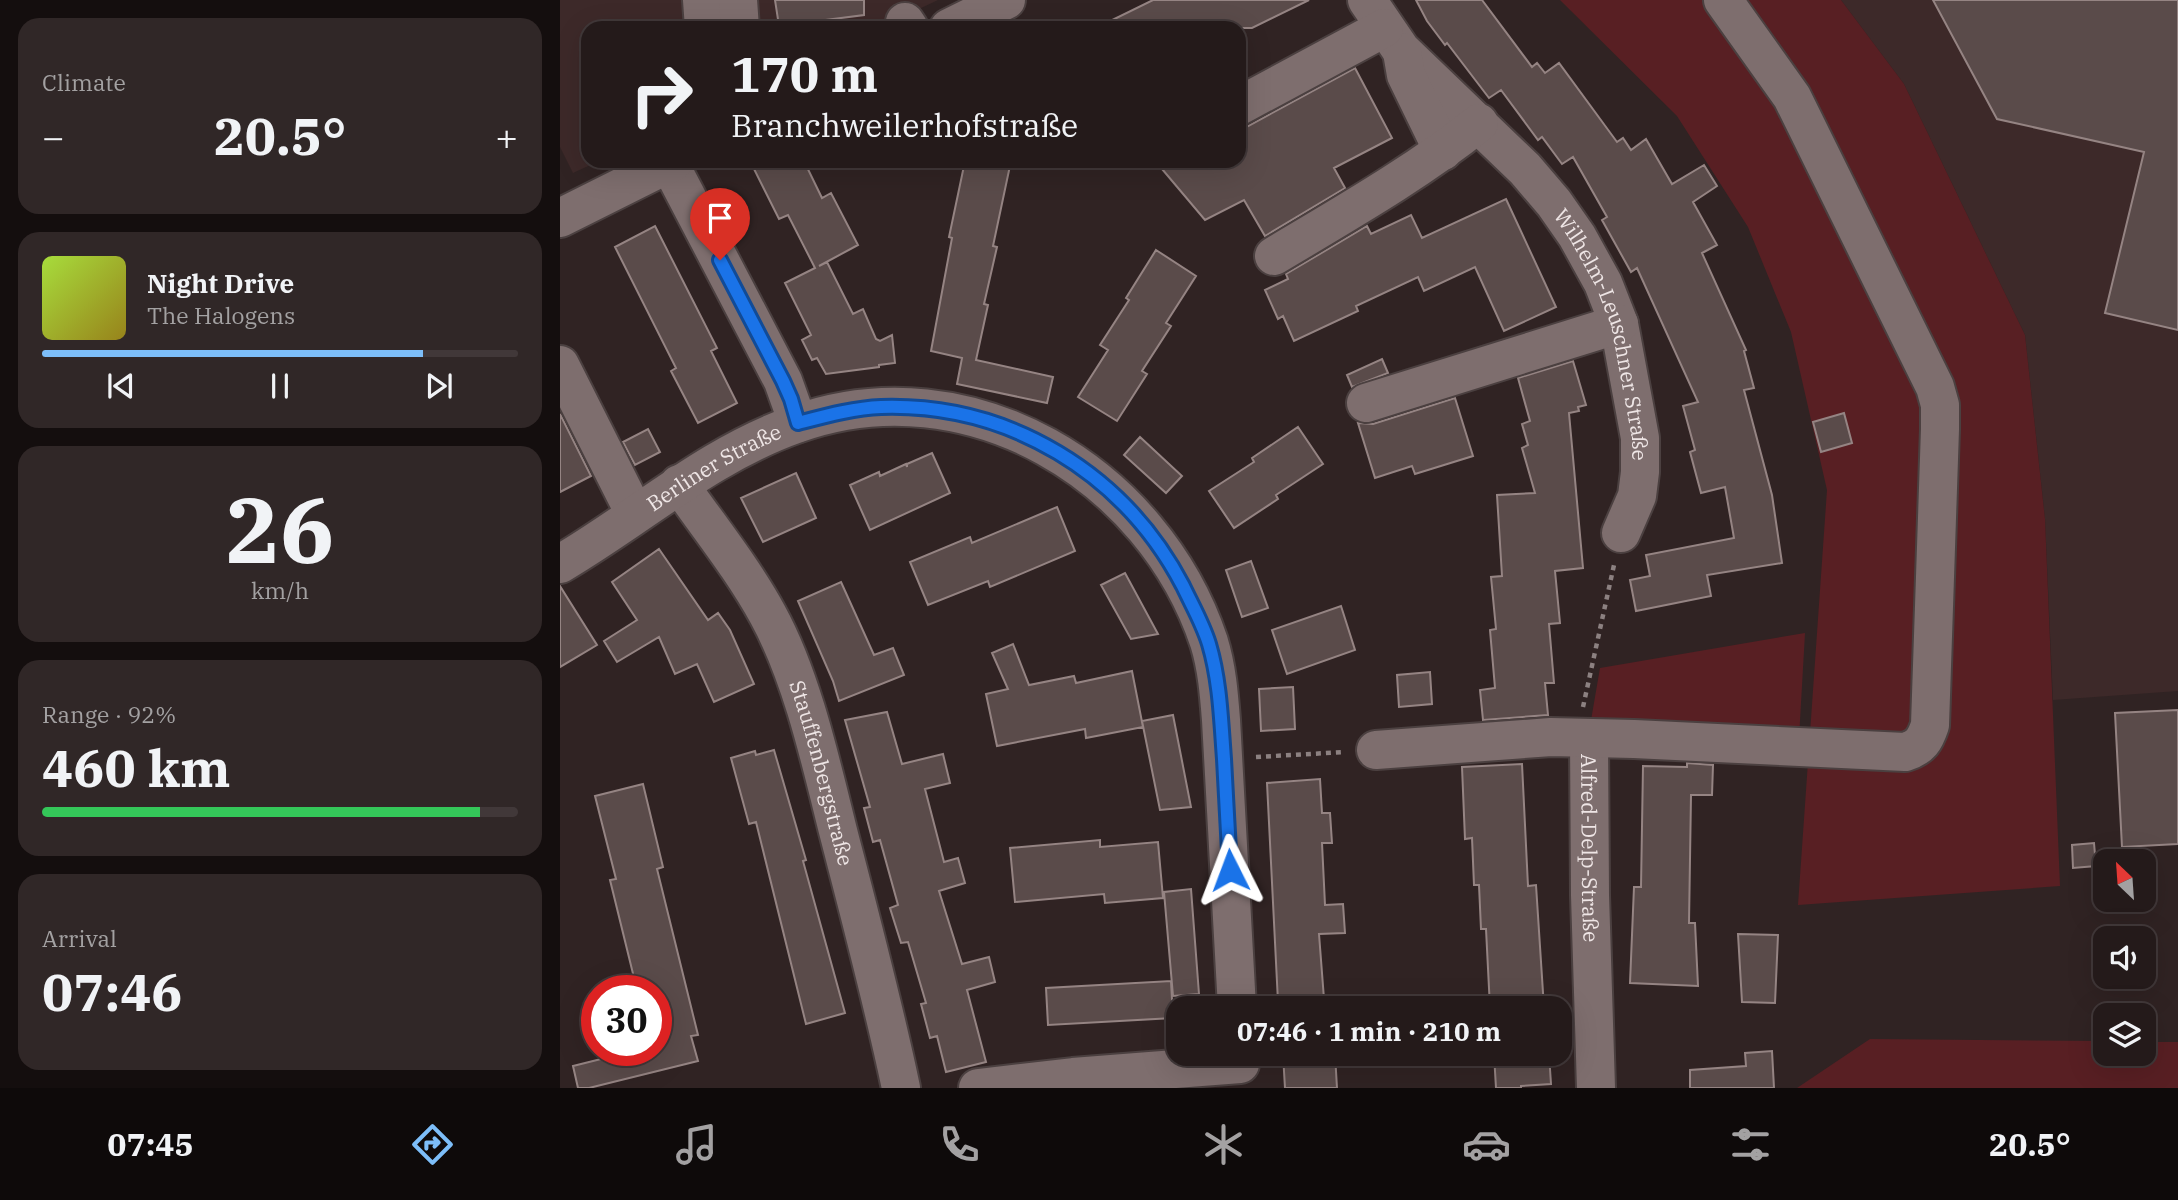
<!DOCTYPE html>
<html lang="en">
<head>
<meta charset="utf-8">
<style>
  body { margin:0; font-family:"IBM Plex Serif",serif; background:#302727; color:#f1f3f6; height:100vh; display:flex; flex-direction:column; font-size:26px; white-space:nowrap }
  * { box-sizing:border-box; margin:0 }
  p { font-size:23px; color:#a3a1a2 }
  .icon { flex:none; width:38px; height:38px; fill:none; stroke:currentColor; stroke-width:2; stroke-linecap:round; stroke-linejoin:round }
  .map { position:relative; flex:1; overflow:hidden }
  .drawer { display:flex; flex-direction:column; gap:18px; padding:18px; background:#140e0e; width:560px }
  .drawer>* { flex:none }
  .guide { position:absolute; left:21px; top:21px; width:665px; height:147px; border-radius:21px; box-shadow:0 7px 28px #0002,0 0 0 2px #413839; background:#241a1a; color:#f1f3f6; overflow:hidden }
  .needle { width:46px; rotate:335deg }
  .tools { position:absolute; left:1533px; top:849px; display:grid; gap:14px }
  .tools a { display:grid; place-items:center; width:63px; height:63px; border-radius:14px; background:#241a1a; box-shadow:0 7px 28px #0002,0 0 0 2px #413839; font-size:35px }
  .speed { position:absolute; left:21px; top:975px; display:flex; gap:14px; font-size:35px; font-weight:700; text-align:center }
  .speed>* { display:grid; place-content:center; width:91px; height:91px; border-radius:50%; background:#241a1a; box-shadow:0 7px 28px #0002,0 0 0 2px #413839; line-height:1 }
  .speed .limit { border:10px solid #d22; background:#fff; color:#111 }
  .pin { position:absolute; display:grid; place-items:center; width:60px; height:60px; color:#fff; margin:-72px -30px; border-radius:50% 50% 50% 0; rotate:-45deg; box-shadow:0 0 7px #0007 }
  .pin .icon { rotate:45deg }
  .me { position:absolute; width:77px; margin:-38px; rotate:357deg; stroke-linejoin:round; filter:drop-shadow(0 0 5px #0008) }
  .turn { display:flex; align-items:center; gap:24px; height:147px; padding:0 35px; font-size:32px }
  .turn .icon { width:91px; height:91px; stroke-width:2.5 }
  .turn b { display:block; font-size:49px; line-height:60px }
  .big { font-size:52px; font-weight:800; line-height:1.1 }
  .drawer .tile { flex:1; display:flex; flex-direction:column; justify-content:center; gap:10px; min-width:0; padding:0 24px; border-radius:21px; background:#302727 }
  .drawer .dial { align-items:center; gap:0 }
  .dial b { font-size:91px; line-height:1 }
  .song { display:flex; align-items:center; gap:21px }
  .cover { width:84px; height:84px; border-radius:10px; background:linear-gradient(135deg,hsl(80 70% 55%),hsl(50 70% 35%)) }
  .played { height:7px; border-radius:4px; background:linear-gradient(90deg,#7dbef9 80%,#413839 80%) }
  .keys { display:flex; justify-content:space-around; direction:ltr }
  .heat { display:flex; justify-content:space-between; align-items:center; font-size:38px; direction:ltr }
  .charge { height:10px; border-radius:5px; background:linear-gradient(90deg,#34c759 92%,#413839 0) }
  .trip { position:absolute; left:606px; top:996px; width:406px; height:70px; border-radius:21px; background:#241a1a; box-shadow:0 7px 28px #0002,0 0 0 2px #413839; font-weight:800; line-height:70px; text-align:center }
  .menu { display:flex; height:112px; justify-content:space-around; align-items:center; background:#0e0a0a; color:#a3a1a2 }
  .menu .icon { width:49px; height:49px }
  .menu .current { color:#7dbef9 }
  .menu b { font-size:32px; color:#f1f3f6 }
  main { display:flex; flex:1; min-height:0 }
  .map>svg:first-child { display:block }
  .built { fill:#3d2929 }
  .green { fill:#581f23 }
  .building { fill:#5a4b4a; stroke:#958483; stroke-width:2 }
  .lines { fill:none; stroke-linecap:round; stroke-linejoin:round }
  .minor-casing { stroke:#4b4040; stroke-width:42 }
  .path { stroke:#8c8181; stroke-width:4.5; stroke-dasharray:5 5; stroke-linecap:butt }
  .minor { stroke:#7e6e6e; stroke-width:38 }
  .route-casing { stroke:#114b97; stroke-width:18 }
  .route { stroke:#1a73e8; stroke-width:12 }
  .labels { text-anchor:middle; dominant-baseline:central; stroke-width:7; stroke-linejoin:round; paint-order:stroke }
  .street-label { font-size:21px; fill:#eee5e5; stroke:#261919 }
</style>
</head>
<body>
<main>
<section class="drawer">
<div class="tile"><p>Climate</p>
<div class="heat"><a>−</a><b class="big">20.5°</b><a>+</a></div>
</div>
<div class="tile">
<div class="song"><i class="cover"></i><div><b>Night Drive</b><p>The Halogens</p></div></div>
<div class="played"></div>
<div class="keys"><svg class="icon" aria-label="previous" viewBox="0 0 24 24"><path d="M18 5L8 12l10 7zM5 5v14"/></svg><svg class="icon" aria-label="pause" viewBox="0 0 24 24"><path d="M8 5v14M16 5v14"/></svg><svg class="icon" aria-label="next" viewBox="0 0 24 24"><path d="M6 5l10 7-10 7zM19 5v14"/></svg></div>
</div>
<div class="tile dial"><b>26</b><p>km/h</p></div>
<div class="tile"><p>Range · 92%</p><b class="big">460 km</b><div class="charge"></div></div>
<div class="tile"><p>Arrival</p><b class="big">07:46</b></div>
</section>
<div class="map">
<svg width="1618" height="1088" viewBox="0 0 1618 1088">
  <rect width="100%" height="100%" fill="#302323"/>
  <path class="built" d="M0,0H378L319,28H28V161H39L13,173L0,147Z
    M1281,0H1618V691L1493,700L1485,519L1465,335L1344,84Z"/>
  <path class="green" d="M1000,0H1281L1344,84L1465,335L1485,519L1500,886L1238,905L1267,490L1231,332L1188,227L1117,116Z
    M1245,633L1239,738L1030,726L1040,668Z
    M1310,1039L1545,1041V1054H1584V1042H1618V1088H1237Z"/>
  <path class="building" d="M215,0H304V15L219,26Z
    M593,0H749L692,28H536Z
    M856,0H922L972,67L977,63L985,73L999,63L1057,142L1063,138L1071,150L1086,139L1112,184L1144,165L1157,186L1133,202L1157,245L1142,253L1186,350L1184,351L1194,388L1184,390L1212,495L1222,563L1147,575L1151,596L1076,611L1070,580L1090,576L1086,555L1174,538L1165,487L1141,493L1130,452L1135,450L1123,406L1138,402L1077,268L1071,272L1042,220L1047,217L1013,157L1002,164L982,137L978,140L941,90L929,98L887,43L885,45L867,21Z
    M1373,0H1618V330L1545,313L1584,152L1437,119Z
    M795,68L832,138L774,168L785,188L705,236L684,200L645,220L602,169L617,161H679V131Z
    M209,161H244L262,198L271,193L298,245L259,266L267,262L293,314L303,309L316,339L320,341L332,335L335,363L319,365V367L266,374L257,358L252,360L242,340L251,335L225,283L255,268L228,215L219,219L194,169Z
    M405,161H451L433,246L437,247L424,304L428,305L416,360L493,377L487,403L397,384L402,358L371,351L392,238L389,237Z
    M946,199L996,307L944,331L915,267L864,291L858,277L796,306L798,311L734,341L723,316L718,319L705,290L728,279L726,274L807,226L811,234L851,215L862,238Z
    M95,226L157,348L151,351L177,403L138,423L111,371L116,368L55,247Z
    M596,250L636,276L606,323L611,326L582,371L587,374L557,421L518,397L548,350L540,345L569,300L566,298Z
    M822,359L828,373L792,387L787,375Z
    M1013,361L1026,405L1018,407L1019,411L1009,413L1023,568L995,571L1000,623L989,624L994,683H985L988,715L923,720L920,690L935,688L930,630L936,629L931,577L942,576L937,495L975,493L962,448L968,445L962,424L970,421L958,378Z
    M895,398L913,456L855,474L852,466L815,478L798,423L813,424Z
    M1284,413L1292,443L1261,452L1253,422Z
    M0,414L31,476L0,492Z
    M738,427L763,464L716,495L718,499L674,528L649,491L694,462L692,458Z
    M88,429L100,452L75,465L63,442Z
    M580,437L622,476L606,493L564,455Z
    M372,453L390,493L310,530L290,485L319,472L320,476L346,464L347,467V464Z
    M236,473L256,518L203,542L181,498Z
    M497,507L515,551L430,587L428,581L368,605L350,562L410,537L412,543Z
    M99,549L148,620L158,613L170,630L194,684L154,702L137,664L115,674L99,637L57,662L44,641L77,620L52,582Z
    M691,561L708,608L682,617L666,570Z
    M565,573L598,634L571,639L541,585Z
    M281,582L314,655L333,648L344,675L279,701L273,681L238,601Z
    M0,586L37,645L0,667Z
    M781,606L795,650L727,674L712,630Z
    M453,644L469,685L514,676L516,683L572,671L583,727L526,738L525,729L437,746L426,694L448,689L432,653Z
    M870,672L872,704L839,707L837,675Z
    M733,687L735,729L701,731L699,689Z
    M1618,710V844L1562,847L1555,713Z
    M327,712L342,764L383,754L390,783L365,789L384,862L398,858L405,883L379,891L402,964L429,957L435,982L407,990L426,1062L386,1072L377,1036L370,1038L361,1004L366,1003L348,942L341,943L330,908L338,905L320,840L313,842L304,808L310,807L285,720Z
    M613,715L631,807L600,810L582,721Z
    M214,750L246,860L243,861L285,1013L246,1024L196,822L189,824L171,758L195,751L196,755Z
    M1127,763L1153,765L1152,795H1131L1129,923H1135L1138,986L1070,983L1074,887H1081L1083,766L1127,767Z
    M962,764L968,886L976,885L984,1008H930L926,929H921L919,885H914L912,838L905,839L902,767Z
    M760,779L762,813H770L772,843H762L765,905L783,904L785,933L759,934L764,999L718,1002L707,783Z
    M83,784L103,867L97,869L138,1035L131,1036L138,1061L29,1088H18L13,1066L77,1050H96V990H77L50,880L56,879L35,796Z
    M540,840V847L598,842L603,898L545,903L544,894L455,902L450,848Z
    M1534,843L1536,866L1513,868L1512,845Z
    M631,889L639,994L613,996L604,892Z
    M1178,934L1218,935L1215,1003L1182,1002Z
    M611,981L613,1018L488,1025L486,988Z
    M1212,1051L1214,1088H1130V1070L1186,1066L1185,1053Z
    M723,1054H775L777,1088H725Z
    M934,1054H989L991,1084L961,1086V1088H936Z"/>
  <g class="lines">
    <g class="minor-casing">
      <g id="minor">
        <path d="M142,0L144,28"/>
        <path d="M178,0L180,28"/>
        <path id="s1" d="M807,0L841,50L965,169L994,203L1017,236L1043,283L1059,324L1080,438V472L1077,496L1061,533"/>
        <path d="M345,22L349,28"/>
        <path d="M389,28L446,0"/>
        <path d="M842,52L846,75L883,151"/>
        <path d="M679,106L824,28"/>
        <path d="M109,163L223,381L238,423"/>
        <path d="M0,218L114,161"/>
        <path d="M714,256C784,214 855,174 919,123"/>
        <path d="M0,365L75,514"/>
        <path d="M806,403L1059,324"/>
        <path id="s2" d="M119,484C149,527 183,569 208,615C242,677 261,763 278,831C300,916 323,1002 341,1088"/>
        <path id="s3" d="M0,564C80,517 148,455 236,424C409,362 593,474 649,642C657,668 659,694 661,720L677,1008"/>
        <path id="s4" d="M1029,738L1030,895L1036,1088"/>
        <path d="M816,750L991,737L1074,739L1345,752C1361,747 1365,740 1370,725L1380,429V405L1375,387L1232,97L1163,0"/>
        <path d="M418,1088L513,1077L680,1064"/>
      </g>
    </g>
    <path class="path" d="M1023,707L1054,565
      M696,757L785,752"/>
    <use href="#minor" class="minor"/>
  </g>
  <g class="lines">
    <g class="route-casing">
      <path id="route" d="M160,260L223,381L231,399L238,423C265,416 294,408 321,407C449,403 564,473 623,586C632,605 643,624 649,644C660,681 661,720 664,759C666,796 668,833 670,870"/>
    </g>
    <use href="#route" class="route"/>
  </g>
  <g class="labels">
    <g class="street-label">
      <text stroke="none"><textPath href="#s1" startOffset="420">Wilhelm-Leuschner Straße</textPath></text>
      <text stroke="none"><textPath href="#s3" startOffset="182">Berliner Straße</textPath></text>
      <text stroke="none"><textPath href="#s2" startOffset="326">Stauffenbergstraße</textPath></text>
      <text stroke="none"><textPath href="#s4" startOffset="110">Alfred-Delp-Straße</textPath></text>
    </g>
  </g>
</svg>
<div class="tools">
<a><svg class="needle" viewBox="-14 -14 28 28"><path d="M0-13l5 13h-10z" fill="#e53935"/><path d="M0 13l5-13h-10z" fill="#a3a1a2"/></svg></a>
<a><svg class="icon" aria-label="sound" viewBox="0 0 24 24"><path d="M4 9h4l5-4v14l-5-4H4zM17 9q2 3 0 6"/></svg></a>
<a><svg class="icon" aria-label="layers" viewBox="0 0 24 24"><path d="M12 4l9 5-9 5-9-5zM3 14l9 5 9-5"/></svg></a>
</div>
<div class="speed"><div class="limit">30</div></div>
<div class="pin" style="left:160px;top:260px;background:#d93025"><svg class="icon" aria-label="arrive" viewBox="0 0 24 24"><path d="M6 21V4h12l-3 4 3 4H6"/></svg></div>
<svg class="me" style="left:670px;top:870px" viewBox="-20 -20 40 40"><path d="M0-17L14 15 0 8-14 15z" fill="#1a73e8" stroke="#fff" stroke-width="4"/></svg>
<div class="trip">07:46 · 1 min · 210 m</div>
<div class="guide">
<div class="turn"><svg class="icon" aria-label="right" viewBox="0 0 24 24"><path d="M7 20v-9h11M14 6l5 5-5 5"/></svg><div><b>170 m</b>Branchweilerhofstraße</div></div>
</div>
</div>
</main>
<nav class="menu">
<b>07:45</b>
<svg class="icon current" aria-label="directions" viewBox="0 0 24 24"><path d="M12 3l9 9-9 9-9-9zM9 14v-3h6M13 9l2 2-2 2"/></svg>
<svg class="icon" aria-label="music" viewBox="0 0 24 24"><path d="M9 18V5l10-2v13"/><circle cx="6" cy="18" r="3"/><circle cx="16" cy="16" r="3"/></svg>
<svg class="icon" aria-label="phone" viewBox="0 0 24 24"><path d="M5 4h4l2 5-3 2q2 4 5 5l2-3 5 2v4C11 20 4 13 5 4z"/></svg>
<svg class="icon" aria-label="climate" viewBox="0 0 24 24"><path d="M12 3v18M4 7l16 10M4 17L20 7"/></svg>
<svg class="icon" aria-label="car" viewBox="0 0 24 24"><path d="M5 17H2v-5l4-1 3-4h7l3 4 3 1v5h-3M9 17h6M6 11h13"/><circle cx="7" cy="17" r="2"/><circle cx="17" cy="17" r="2"/></svg>
<svg class="icon" aria-label="filters" viewBox="0 0 24 24"><path d="M4 7h16M4 17h16"/><circle cx="9" cy="7" r="2"/><circle cx="15" cy="17" r="2"/></svg>
<b>20.5°</b>
</nav>
</body>
</html>
